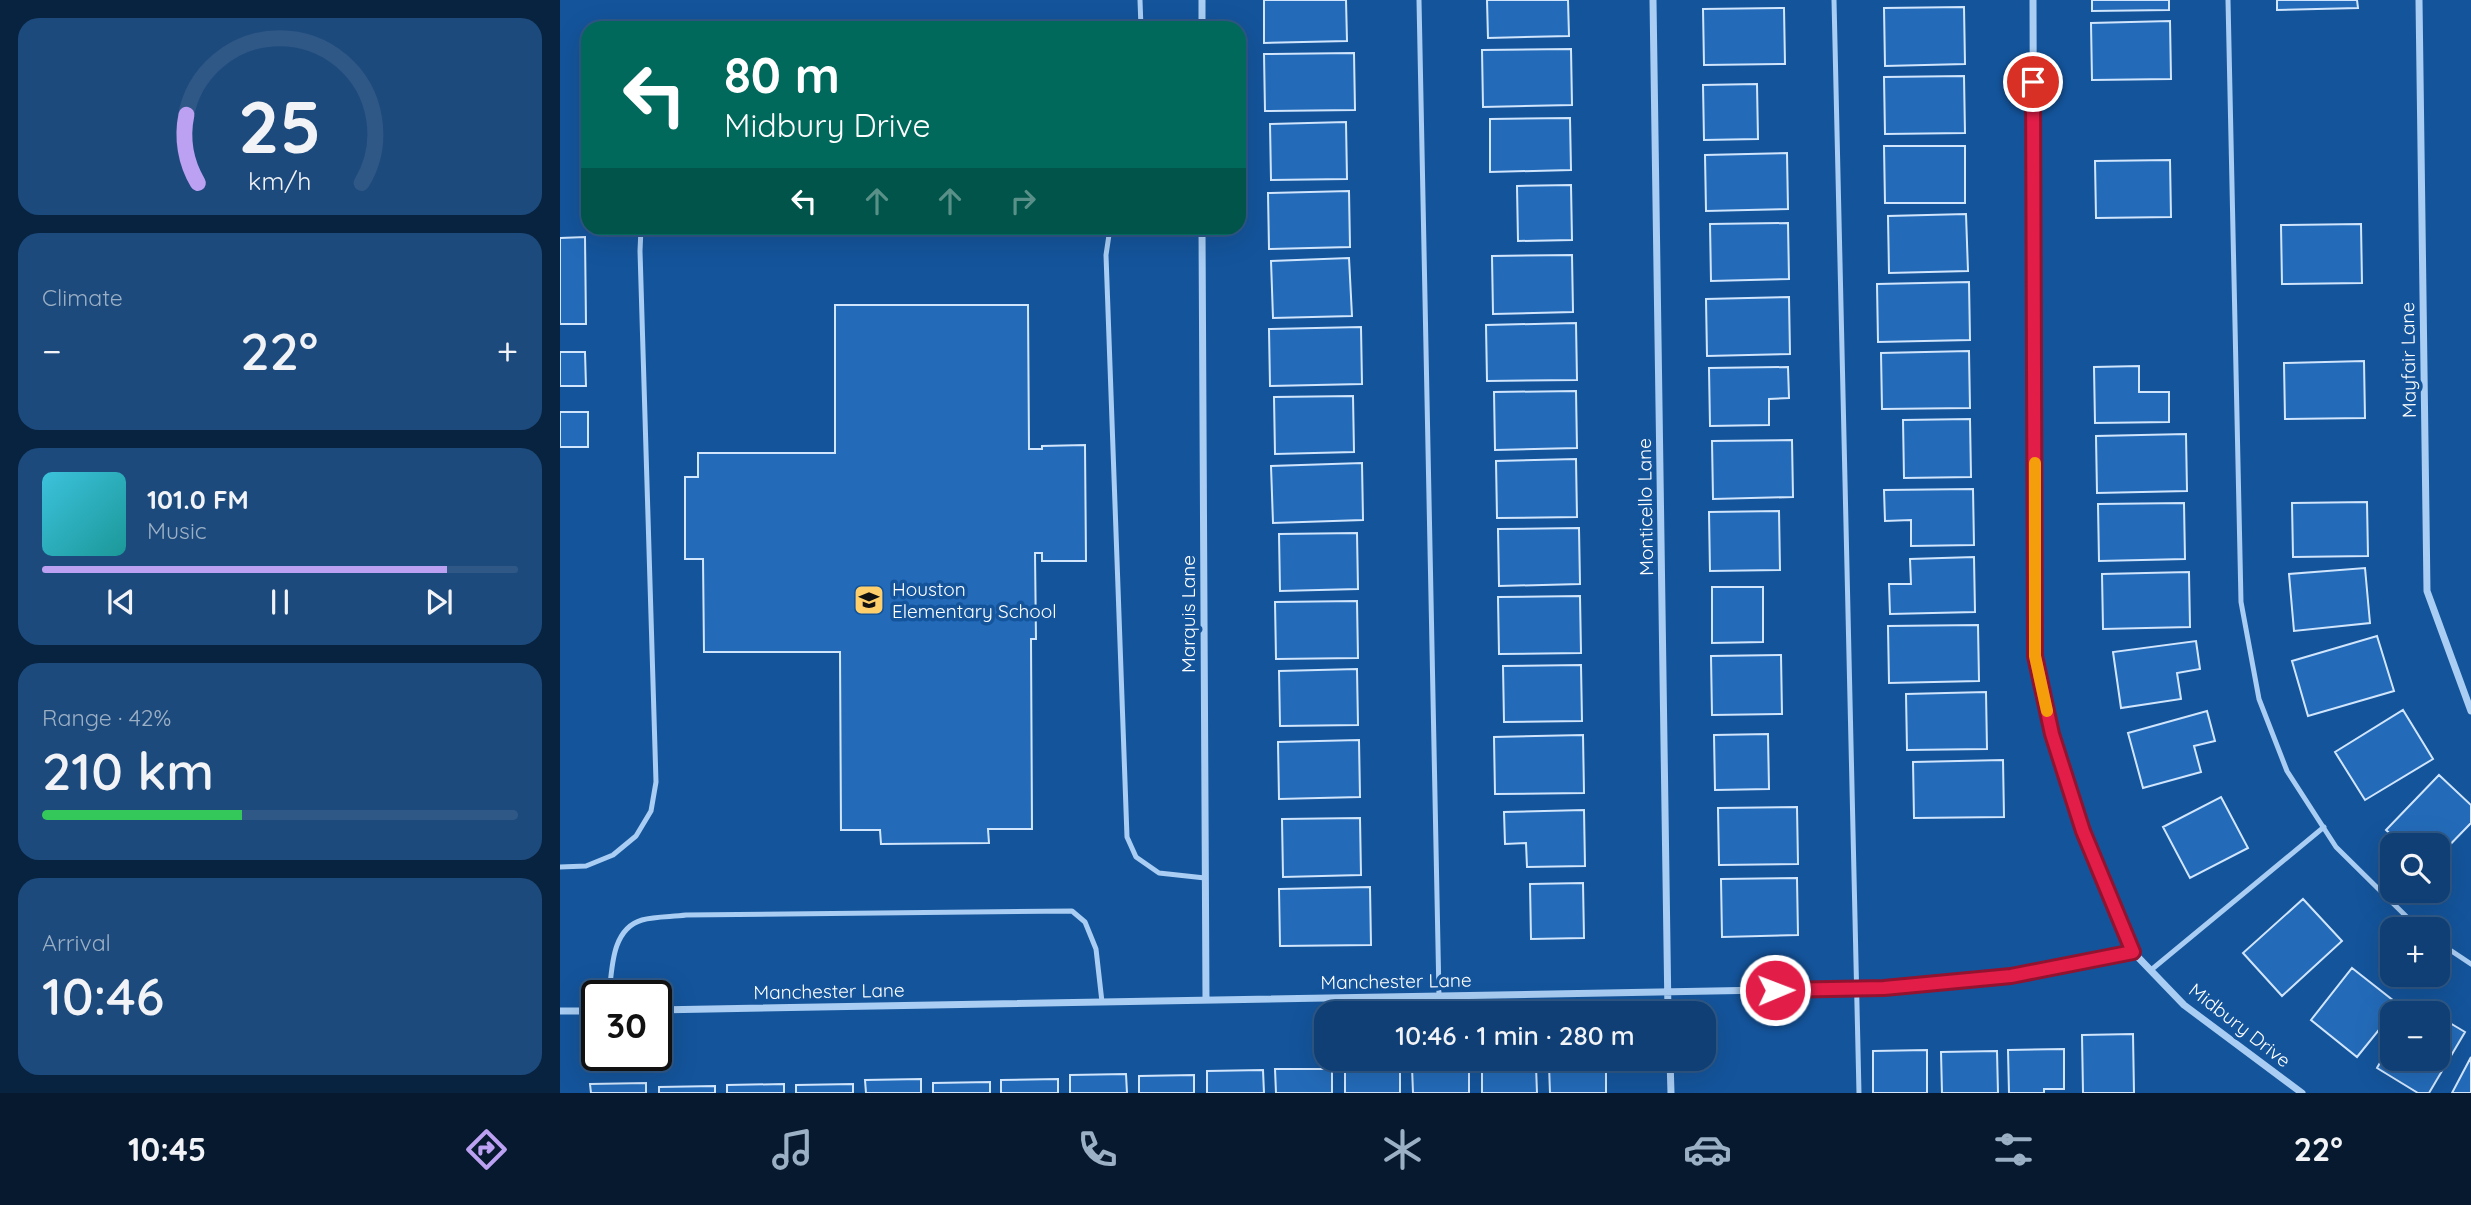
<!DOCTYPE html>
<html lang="en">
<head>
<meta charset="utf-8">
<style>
  body { margin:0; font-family:Quicksand,sans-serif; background:#1d4a7c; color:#f1f3f6; height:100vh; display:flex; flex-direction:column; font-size:26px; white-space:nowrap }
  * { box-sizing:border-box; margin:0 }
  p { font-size:23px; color:#9bafc5 }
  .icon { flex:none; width:38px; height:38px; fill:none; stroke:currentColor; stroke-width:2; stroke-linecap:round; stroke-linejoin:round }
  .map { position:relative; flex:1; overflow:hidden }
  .panel { display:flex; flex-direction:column; gap:18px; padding:18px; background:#082340; width:560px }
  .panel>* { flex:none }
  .top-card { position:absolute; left:21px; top:21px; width:665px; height:214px; border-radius:21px; box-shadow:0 7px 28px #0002,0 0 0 2px #2f5886; background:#00695c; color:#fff; overflow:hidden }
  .controls { position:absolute; left:1820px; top:833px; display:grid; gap:14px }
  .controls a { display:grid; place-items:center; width:70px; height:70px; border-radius:14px; background:#0f3f74; box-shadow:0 7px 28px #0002,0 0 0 2px #2f5886; font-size:35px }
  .speed { position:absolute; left:21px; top:980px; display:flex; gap:14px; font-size:35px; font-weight:700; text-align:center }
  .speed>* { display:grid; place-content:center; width:91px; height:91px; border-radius:50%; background:#0f3f74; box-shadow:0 7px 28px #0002,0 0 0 2px #2f5886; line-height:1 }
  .speed .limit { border:4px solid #111; border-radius:10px; background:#fff; color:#111 }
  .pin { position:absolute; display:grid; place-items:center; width:60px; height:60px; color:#fff; margin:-30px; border:4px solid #fff; border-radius:50%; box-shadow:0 2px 7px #0007 }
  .me { position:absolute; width:77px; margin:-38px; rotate:89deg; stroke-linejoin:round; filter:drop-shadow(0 0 5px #0008) }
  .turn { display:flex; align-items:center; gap:24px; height:147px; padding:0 28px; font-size:32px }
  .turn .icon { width:91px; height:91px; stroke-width:2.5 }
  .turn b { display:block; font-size:49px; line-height:60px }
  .lanes { display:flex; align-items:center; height:66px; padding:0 28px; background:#0003; justify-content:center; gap:35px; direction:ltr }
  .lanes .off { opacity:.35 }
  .big { font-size:52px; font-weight:600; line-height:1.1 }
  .panel .card { flex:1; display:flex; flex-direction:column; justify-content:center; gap:10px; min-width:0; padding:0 24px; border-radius:21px; background:#1d4a7c }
  .panel .dial { align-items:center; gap:0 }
  .dial svg { height:182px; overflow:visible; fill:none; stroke:#2f5886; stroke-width:7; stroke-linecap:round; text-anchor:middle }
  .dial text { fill:#f1f3f6; stroke:none }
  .song { display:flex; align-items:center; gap:21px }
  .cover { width:84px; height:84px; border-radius:10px; background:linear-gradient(135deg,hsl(190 70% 55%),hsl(180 70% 35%)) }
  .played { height:7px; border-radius:4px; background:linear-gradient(90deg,#bca0f2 85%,#2f5886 85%) }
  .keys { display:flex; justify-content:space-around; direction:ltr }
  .heat { display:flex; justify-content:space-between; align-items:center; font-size:38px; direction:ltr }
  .charge { height:10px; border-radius:5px; background:linear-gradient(90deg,#34c759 42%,#2f5886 0) }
  .trip { position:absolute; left:754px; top:1001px; width:402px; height:70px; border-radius:21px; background:#0f3f74; box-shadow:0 7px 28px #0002,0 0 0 2px #2f5886; font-weight:600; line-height:70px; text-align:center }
  .dock { display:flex; height:112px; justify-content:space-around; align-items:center; background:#06192e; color:#9bafc5 }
  .dock .icon { width:49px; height:49px }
  .dock .selected { color:#bca0f2 }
  .dock b { font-size:32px; color:#f1f3f6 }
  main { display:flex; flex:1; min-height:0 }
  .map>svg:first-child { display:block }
  .building { fill:#236bb9; stroke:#d1e6fd; stroke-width:2 }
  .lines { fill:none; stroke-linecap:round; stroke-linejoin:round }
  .lane { stroke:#a9cdf3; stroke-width:5 }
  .street { stroke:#a9cdf3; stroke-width:7 }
  .route-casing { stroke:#92132f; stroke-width:18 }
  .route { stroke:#e11d48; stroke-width:12 }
  .slow { stroke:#f59e0b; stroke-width:12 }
  .labels { text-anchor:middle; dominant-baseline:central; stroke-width:7; stroke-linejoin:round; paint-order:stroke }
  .street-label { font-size:19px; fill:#fff; stroke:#14549b }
  .poi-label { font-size:19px; fill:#fff; stroke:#14549b; text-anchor:start }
</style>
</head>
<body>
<main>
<section class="panel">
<div class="card dial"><svg viewBox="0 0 100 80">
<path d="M14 69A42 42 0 1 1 86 69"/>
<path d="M14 69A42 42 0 0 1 9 39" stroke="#bca0f2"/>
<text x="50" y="56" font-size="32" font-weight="700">25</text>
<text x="50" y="72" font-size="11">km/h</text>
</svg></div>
<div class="card"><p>Climate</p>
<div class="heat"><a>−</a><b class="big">22°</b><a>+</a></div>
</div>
<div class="card">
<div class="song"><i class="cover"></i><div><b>101.0 FM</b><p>Music</p></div></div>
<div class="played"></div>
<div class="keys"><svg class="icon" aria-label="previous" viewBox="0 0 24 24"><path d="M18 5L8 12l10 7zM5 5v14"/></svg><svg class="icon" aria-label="pause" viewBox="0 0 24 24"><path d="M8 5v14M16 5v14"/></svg><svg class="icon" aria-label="next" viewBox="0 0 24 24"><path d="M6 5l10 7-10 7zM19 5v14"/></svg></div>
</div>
<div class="card"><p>Range · 42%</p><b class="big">210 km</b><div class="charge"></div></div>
<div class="card"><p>Arrival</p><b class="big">10:46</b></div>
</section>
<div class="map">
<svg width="1911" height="1093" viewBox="0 0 1911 1093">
  <rect width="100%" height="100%" fill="#14549b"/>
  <path class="building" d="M704,0H786L787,41L704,43Z
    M927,0H1008L1009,36L928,38Z
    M1532,0H1609V10L1532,11Z
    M1717,0H1797L1798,8L1717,10Z
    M1404,7L1405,64L1325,66L1324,8Z
    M1224,8L1225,64L1144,65L1143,9Z
    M1610,21L1611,79L1532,80L1531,23Z
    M1011,49L1012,105L923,107L922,50Z
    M794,53L795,110L705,111L704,54Z
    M1404,76L1405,133L1325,134L1324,77Z
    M1197,84L1198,139L1144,140L1143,85Z
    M1010,118L1011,170L930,172V119Z
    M786,122L787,179L711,180L710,124Z
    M1324,146H1405V203H1325Z
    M1227,153L1228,209L1146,211L1145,155Z
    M1610,160L1611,217L1536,218L1535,161Z
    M1011,185L1012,240L958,241L957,186Z
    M789,191L790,247L709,249L708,193Z
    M1406,214L1408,271L1329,273L1328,216Z
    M1228,223L1229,279L1151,281L1150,224Z
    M1801,224L1802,283L1722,284L1721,225Z
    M25,237L26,324H0V238Z
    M1012,255L1013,312L933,314L932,256Z
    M789,258L792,316L713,318L711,261Z
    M1409,282L1410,340L1318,342L1317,284Z
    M1229,297L1230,354L1147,356L1146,299Z
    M275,305H468L469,449H482V446L525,445L526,561H482V553H475L476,639H471L472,829H428L429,843L321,844L320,830H281L280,652H144L143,559H125V477H138V453H275Z
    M1016,323L1017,380L927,381L926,325Z
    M801,327L802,384L710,386L709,329Z
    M1409,351L1410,408L1322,409L1321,353Z
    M0,352H25L26,386H0Z
    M1804,361L1805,418L1725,419L1724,363Z
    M1579,366V392H1609V422L1535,423L1534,367Z
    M1228,367L1229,398L1209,399V425L1150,426L1149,368Z
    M1016,391L1017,448L935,450L934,392Z
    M793,396L794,452L715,454L714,397Z
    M0,412H28V447H0Z
    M1410,419L1411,477L1344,478L1343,420Z
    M1626,434L1627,491L1537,493L1536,436Z
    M1232,440L1233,497L1153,499L1152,441Z
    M1016,459L1017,517L937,518L936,461Z
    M802,463L803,520L713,523L711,466Z
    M1413,489L1414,545L1351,546V520L1325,521L1324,490Z
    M1807,502L1808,556L1733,557L1732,503Z
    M1624,503L1625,559L1539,561L1538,504Z
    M1219,511L1220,570L1150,571L1149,512Z
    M1019,528L1020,584L939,586L938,529Z
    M797,533L798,589L720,591L719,534Z
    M1414,557L1415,612L1330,614L1329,584H1351L1350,559Z
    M1805,568L1810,623L1734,631L1729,574Z
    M1629,572L1630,627L1543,629L1542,574Z
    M1152,587H1203V642L1152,643Z
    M1020,596L1021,653L939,654L938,597Z
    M797,601L798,658L716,659L715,602Z
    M1418,625L1419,681L1329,683L1328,626Z
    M1817,636L1834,691L1748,716L1732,661Z
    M1636,641L1640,669L1617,673L1621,699L1561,708L1553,652Z
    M1221,655L1222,714L1152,715L1151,656Z
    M1021,665L1022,721L944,722L943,666Z
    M797,669L798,725L720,726L719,671Z
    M1426,692L1427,749L1347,750L1346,694Z
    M1843,710L1873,759L1805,800L1775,752Z
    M1647,711L1655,741L1634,746L1641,772L1583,788L1568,733Z
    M1208,734L1209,789L1155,790L1154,735Z
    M1023,735L1024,793L935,794L934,737Z
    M799,740L800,797L719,799L718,742Z
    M1443,760L1444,817L1354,818L1353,762Z
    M1879,775L1911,805V823L1878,857V845H1842L1826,830Z
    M1661,797L1688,848L1630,878L1603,827Z
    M1237,807L1238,864L1159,865L1158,808Z
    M1024,810L1025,866L967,867L966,843L945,844L944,812Z
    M800,818L801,875L723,877L722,819Z
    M1237,878L1238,935L1162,937L1161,879Z
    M1023,883L1024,938L971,939L970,884Z
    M810,887L811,945L720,946L719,889Z
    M1743,899L1782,941L1722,996L1683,953Z
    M1792,968L1839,1005L1797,1057L1751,1020Z
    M1856,1003L1873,1013H1850Z
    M1878,1016L1905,1032L1869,1093H1858L1817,1068L1832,1042V1059H1878Z
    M1573,1034L1574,1093H1523L1522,1035Z
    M1504,1049V1089H1484V1093H1449L1448,1050Z
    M1367,1050V1093H1313V1051Z
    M1437,1051L1438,1093H1382L1381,1052Z
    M1911,1057V1093H1892Z
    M1046,1064V1093H990L989,1065Z
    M909,1066V1093H853L852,1067Z
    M922,1066H976L977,1093H922Z
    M715,1069H772V1093H716Z
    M840,1069V1093H785V1070Z
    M703,1070L704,1093H647V1071Z
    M566,1074L567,1093H510V1075Z
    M634,1075V1093H579V1076Z
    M361,1079V1093H306L305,1080Z
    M498,1079V1093H441V1080Z
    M430,1082V1093H373V1083Z
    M86,1083V1093H31L30,1084Z
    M224,1084V1093H167V1085Z
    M293,1084V1093H236V1085Z
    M155,1086V1093H99V1087Z"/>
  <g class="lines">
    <path class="lane" d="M580,0L581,28
      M859,0L879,996
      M1274,0L1299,1093
      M1668,0L1681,602L1699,699L1727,771L1776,847L1859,929
      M550,228L546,255L567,837L576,857L599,873L645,878
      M0,867L26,866L53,855L76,836L91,811L96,782L80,251L81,228
      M1878,942L1911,964
      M1591,970L1764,827
      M49,996C52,970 51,929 82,920C96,916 112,917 126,915L512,911L525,922L536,949L542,1002"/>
    <path class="street" d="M642,0V28
      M1093,0L1108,1013
      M1473,0L1475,656L1491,734L1523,831L1573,952L1624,1005L1742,1093
      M1859,0L1867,591L1911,711
      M642,228L646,1000
      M96,1010L1324,988L1451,976L1573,952
      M0,1011H37
      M1110,1059L1111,1093"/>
  </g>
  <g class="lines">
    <g class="route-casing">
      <path id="route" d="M1215,990L1324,988L1451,976L1573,952L1523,831L1492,734L1475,656L1473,82"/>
    </g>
    <use href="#route" class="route"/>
    <path class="slow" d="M1475,463V656L1487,711"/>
  </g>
  <defs>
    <g id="school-square" transform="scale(1.575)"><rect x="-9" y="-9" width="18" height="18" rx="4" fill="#ffcf6b" stroke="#14549b"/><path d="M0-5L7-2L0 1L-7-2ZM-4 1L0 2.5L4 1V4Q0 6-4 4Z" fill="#111"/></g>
  </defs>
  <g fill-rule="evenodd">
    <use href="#school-square" x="309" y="600"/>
  </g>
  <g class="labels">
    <g class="street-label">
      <text transform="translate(1848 360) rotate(-91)">Mayfair Lane</text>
      <text transform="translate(1085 507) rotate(-91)">Monticello Lane</text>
      <text transform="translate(628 614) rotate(-90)">Marquis Lane</text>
      <text transform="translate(836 981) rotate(-1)">Manchester Lane</text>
      <text transform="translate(269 991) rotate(-1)">Manchester Lane</text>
      <text transform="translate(1680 1025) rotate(38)">Midbury Drive</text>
    </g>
    <g class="poi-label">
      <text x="332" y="589">Houston<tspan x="332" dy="22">Elementary School</tspan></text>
    </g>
  </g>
</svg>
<div class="controls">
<a><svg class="icon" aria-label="search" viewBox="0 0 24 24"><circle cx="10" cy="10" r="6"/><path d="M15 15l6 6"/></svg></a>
<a>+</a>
<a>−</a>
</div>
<div class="speed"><div class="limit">30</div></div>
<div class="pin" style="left:1473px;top:82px;background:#d93025"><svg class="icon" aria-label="arrive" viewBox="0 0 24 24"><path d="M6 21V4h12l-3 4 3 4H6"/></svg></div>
<svg class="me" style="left:1215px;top:990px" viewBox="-20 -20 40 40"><circle r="17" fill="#e11d48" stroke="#fff" stroke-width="3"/><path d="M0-11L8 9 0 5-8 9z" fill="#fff"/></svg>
<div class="trip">10:46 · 1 min · 280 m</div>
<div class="top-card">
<div class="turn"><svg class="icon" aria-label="left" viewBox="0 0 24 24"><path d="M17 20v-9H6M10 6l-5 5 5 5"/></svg><div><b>80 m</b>Midbury Drive</div></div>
<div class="lanes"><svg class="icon" aria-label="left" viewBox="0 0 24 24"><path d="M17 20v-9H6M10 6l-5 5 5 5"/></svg><svg class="icon off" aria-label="ahead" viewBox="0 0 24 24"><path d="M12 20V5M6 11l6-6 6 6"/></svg><svg class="icon off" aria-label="ahead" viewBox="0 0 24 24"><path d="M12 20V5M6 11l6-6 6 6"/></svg><svg class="icon off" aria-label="right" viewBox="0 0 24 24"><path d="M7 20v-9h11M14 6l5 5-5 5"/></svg></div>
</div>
</div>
</main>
<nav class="dock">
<b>10:45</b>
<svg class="icon selected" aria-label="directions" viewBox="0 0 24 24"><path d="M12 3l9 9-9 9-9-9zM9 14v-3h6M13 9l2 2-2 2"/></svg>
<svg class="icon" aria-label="music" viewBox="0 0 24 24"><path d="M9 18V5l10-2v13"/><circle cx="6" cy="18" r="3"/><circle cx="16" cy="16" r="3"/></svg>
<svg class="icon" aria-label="phone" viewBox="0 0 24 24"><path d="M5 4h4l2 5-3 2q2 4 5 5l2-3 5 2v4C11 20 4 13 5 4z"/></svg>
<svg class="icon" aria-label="climate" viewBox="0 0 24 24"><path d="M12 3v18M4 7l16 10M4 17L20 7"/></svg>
<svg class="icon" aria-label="car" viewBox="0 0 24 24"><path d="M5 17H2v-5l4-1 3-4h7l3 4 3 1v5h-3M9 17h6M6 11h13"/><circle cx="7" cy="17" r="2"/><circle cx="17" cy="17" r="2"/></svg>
<svg class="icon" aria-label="filters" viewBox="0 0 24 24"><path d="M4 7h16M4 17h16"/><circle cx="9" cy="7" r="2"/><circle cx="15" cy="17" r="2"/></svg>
<b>22°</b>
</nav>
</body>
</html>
